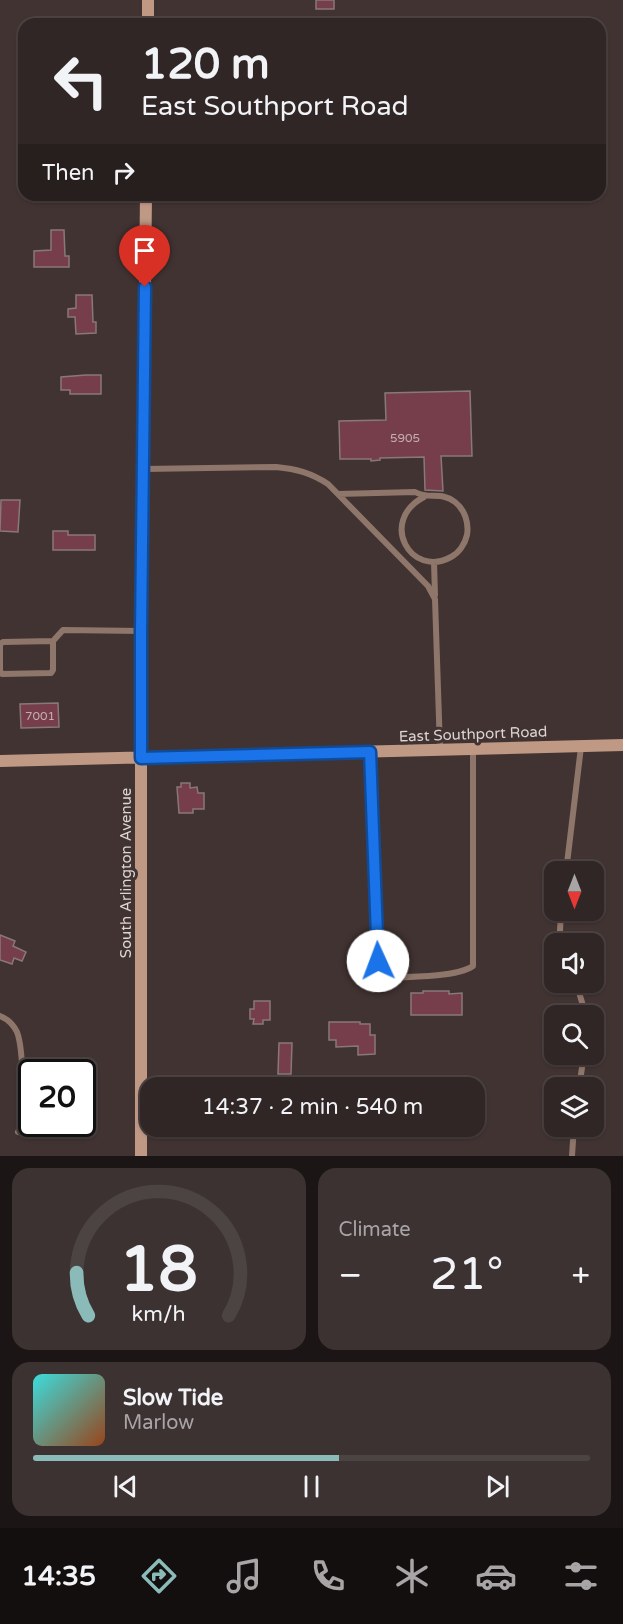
<!DOCTYPE html>
<html lang="en">
<head>
<meta charset="utf-8">
<style>
  body { margin:0; font-family:"Varela Round",sans-serif; background:#3d3232; color:#f1f3f6; height:100vh; display:flex; flex-direction:column; font-size:22px; white-space:nowrap }
  * { box-sizing:border-box; margin:0 }
  p { font-size:20px; color:#a8a5a7 }
  .icon { flex:none; width:33px; height:33px; fill:none; stroke:currentColor; stroke-width:2; stroke-linecap:round; stroke-linejoin:round }
  .map { position:relative; height:1156px; overflow:hidden }
  .sheet { display:flex; flex-direction:column; gap:12px; padding:12px; background:#1b1515; flex:1 }
  .sheet>* { flex:none }
  .hud { position:absolute; left:18px; top:18px; width:588px; height:183px; border-radius:18px; box-shadow:0 2px 4px #0004,0 0 0 2px #4c4343; background:#312626; color:#f1f3f6; overflow:hidden }
  .needle { width:39px; rotate:180deg }
  .controls { position:absolute; left:544px; top:861px; display:grid; gap:12px }
  .controls a { display:grid; place-items:center; width:60px; height:60px; border-radius:12px; background:#312626; box-shadow:0 2px 4px #0004,0 0 0 2px #4c4343; font-size:30px }
  .speed { position:absolute; left:18px; top:1059px; display:flex; gap:12px; font-size:30px; font-weight:700; text-align:center }
  .speed>* { display:grid; place-content:center; width:78px; height:78px; border-radius:50%; background:#312626; box-shadow:0 2px 4px #0004,0 0 0 2px #4c4343; line-height:1 }
  .speed .limit { border:3px solid #111; border-radius:9px; background:#fff; color:#111 }
  .pin { position:absolute; display:grid; place-items:center; width:51px; height:51px; color:#fff; margin:-62px -26px; border-radius:50% 50% 50% 0; rotate:-45deg; box-shadow:0 0 6px #0007 }
  .pin .icon { rotate:45deg }
  .me { position:absolute; width:66px; margin:-33px; rotate:358deg; stroke-linejoin:round; filter:drop-shadow(0 0 4px #0008) }
  .turn { display:flex; align-items:center; gap:21px; height:126px; padding:0 24px; font-size:27px }
  .turn .icon { width:78px; height:78px; stroke-width:2.5 }
  .turn b { display:block; font-size:42px; line-height:51px }
  .then { display:flex; align-items:center; height:57px; padding:0 24px; background:#0003; gap:12px; font-size:22px }
  .big { font-size:45px; font-weight:600; line-height:1.1 }
  .sheet .widget { flex:1; display:flex; flex-direction:column; justify-content:center; gap:9px; min-width:0; padding:0 21px; border-radius:18px; background:#3d3232 }
  .sheet .dial { align-items:center; gap:0 }
  .dial svg { height:156px; overflow:visible; fill:none; stroke:#4c4343; stroke-width:7; stroke-linecap:round; text-anchor:middle }
  .dial text { fill:#f1f3f6; stroke:none }
  .song { display:flex; align-items:center; gap:18px }
  .cover { width:72px; height:72px; border-radius:9px; background:linear-gradient(135deg,hsl(180 70% 55%),hsl(20 70% 35%)) }
  .played { height:6px; border-radius:3px; background:linear-gradient(90deg,#8bbbb9 55%,#4c4343 55%) }
  .keys { display:flex; justify-content:space-around; direction:ltr }
  .heat { display:flex; justify-content:space-between; align-items:center; font-size:33px; direction:ltr }
  .sheet .tiles { flex:1; display:grid; gap:12px; grid-template-columns:1fr 1fr }
  .widget:last-child { grid-column:span 2 }
  .trip { position:absolute; left:140px; top:1077px; width:345px; height:60px; border-radius:18px; background:#312626; box-shadow:0 2px 4px #0004,0 0 0 2px #4c4343; font-weight:600; line-height:60px; text-align:center }
  .tab-bar { display:flex; height:96px; justify-content:space-around; align-items:center; background:#140f0f; color:#a8a5a7 }
  .tab-bar .icon { width:42px; height:42px }
  .tab-bar .on { color:#8bbbb9 }
  .tab-bar b { font-size:27px; color:#f1f3f6 }
  .map>svg:first-child { display:block }
  .building { fill:#763e4b; stroke:#88787a; stroke-width:1.5 }
  .lines { fill:none; stroke-linecap:round; stroke-linejoin:round }
  .lane { stroke:#8f766a; stroke-width:6 }
  .secondary { stroke:#c09985; stroke-width:12 }
  .route-casing { stroke:#114b97; stroke-width:15 }
  .route { stroke:#1a73e8; stroke-width:10 }
  .labels { text-anchor:middle; dominant-baseline:central; stroke-width:6; stroke-linejoin:round; paint-order:stroke }
  .number-label { font-size:12px; fill:#c3aeb1 }
  .street-label { font-size:15px; fill:#ddd4d3; stroke:#413332 }
</style>
</head>
<body>
<div class="map">
<svg width="623" height="1156" viewBox="0 0 623 1156">
  <rect width="100%" height="100%" fill="#413332"/>
  <path class="building" d="M316,0H334V9H316Z
    M51,230H64L65,256H69V267H34V251L51,250Z
    M76,295H92L93,322H96V333L76,334L75,317H68V309L76,308Z
    M86,375H101V394H70V390H61V377Z
    M470,391L472,456H441L443,491L425,490L424,457L380,458V460L371,461V459H340L339,421L386,420L385,393Z
    M1,500H20L18,532L0,531Z
    M53,531H68V535H95V550H53Z
    M58,703L59,727L21,728L20,704Z
    M181,783H190V788L197,787L198,793H204V809H193V813H179L177,787H181Z
    M0,935L15,941L13,946L26,952L22,961L14,958L12,964L0,960Z
    M423,991H449V994L462,993V1015H411V993H423Z
    M254,1001H270V1020H263V1024H253L254,1019H250V1009H254Z
    M329,1022H360V1024H370V1035H375V1054L358,1055V1046L336,1047V1040H329Z
    M279,1043H292L291,1074H278Z
    M311,1126H349V1136L311,1135Z"/>
  <g class="lines">
    <path class="lane" d="M144,469L276,467C297,469 311,473 328,484L428,586L435,599L440,749
      M338,494L415,492C429,500 441,491 455,502C465,510 469,523 467,535C465,544 459,553 451,557C411,579 378,521 424,497
      M434,562L435,595
      M53,641L3,642L0,644V671L2,674L51,673L53,670V641L63,630L141,631
      M370,752L378,978C402,977 456,978 473,966V749
      M566,872L581,747
      M561,910L560,931L563,944
      M576,982L586,1016
      M0,1016C8,1019 13,1024 17,1032C23,1047 26,1118 18,1132
      M579,1088L584,1054
      M572,1156L574,1126"/>
    <path class="secondary" d="M148,24V0
      M0,761L623,745
      M141,1156V631L146,195"/>
  </g>
  <g class="lines">
    <g class="route-casing">
      <path id="route" d="M145,287L141,631V758L370,752L378,961"/>
    </g>
    <use href="#route" class="route"/>
  </g>
  <g class="labels">
    <g class="number-label">
      <text x="405" y="438">5905</text>
      <text x="40" y="716">7001</text>
    </g>
    <g class="street-label">
      <text transform="translate(473 734) rotate(-2)">East Southport Road</text>
      <text transform="translate(126 873) rotate(-90)">South Arlington Avenue</text>
    </g>
  </g>
</svg>
<div class="controls">
<a><svg class="needle" viewBox="-14 -14 28 28"><path d="M0-13l5 13h-10z" fill="#e53935"/><path d="M0 13l5-13h-10z" fill="#a8a5a7"/></svg></a>
<a><svg class="icon" aria-label="sound" viewBox="0 0 24 24"><path d="M4 9h4l5-4v14l-5-4H4zM17 9q2 3 0 6"/></svg></a>
<a><svg class="icon" aria-label="search" viewBox="0 0 24 24"><circle cx="10" cy="10" r="6"/><path d="M15 15l6 6"/></svg></a>
<a><svg class="icon" aria-label="layers" viewBox="0 0 24 24"><path d="M12 4l9 5-9 5-9-5zM3 14l9 5 9-5"/></svg></a>
</div>
<div class="speed"><div class="limit">20</div></div>
<div class="pin" style="left:145px;top:287px;background:#d93025"><svg class="icon" aria-label="arrive" viewBox="0 0 24 24"><path d="M6 21V4h12l-3 4 3 4H6"/></svg></div>
<svg class="me" style="left:378px;top:961px" viewBox="-20 -20 40 40"><circle r="19" fill="#fff"/><path d="M0-13L10 11 0 6-10 11z" fill="#1a73e8"/></svg>
<div class="trip">14:37 · 2 min · 540 m</div>
<div class="hud">
<div class="turn"><svg class="icon" aria-label="left" viewBox="0 0 24 24"><path d="M17 20v-9H6M10 6l-5 5 5 5"/></svg><div><b>120 m</b>East Southport Road</div></div>
<div class="then">Then<svg class="icon" aria-label="right" viewBox="0 0 24 24"><path d="M7 20v-9h11M14 6l5 5-5 5"/></svg></div>
</div>
</div>
<section class="sheet">
<div class="tiles">
<div class="widget dial"><svg viewBox="0 0 100 80">
<path d="M14 69A42 42 0 1 1 86 69"/>
<path d="M14 69A42 42 0 0 1 8 47" stroke="#8bbbb9"/>
<text x="50" y="56" font-size="32" font-weight="700">18</text>
<text x="50" y="72" font-size="11">km/h</text>
</svg></div>
<div class="widget"><p>Climate</p>
<div class="heat"><a>−</a><b class="big">21°</b><a>+</a></div>
</div>
<div class="widget">
<div class="song"><i class="cover"></i><div><b>Slow Tide</b><p>Marlow</p></div></div>
<div class="played"></div>
<div class="keys"><svg class="icon" aria-label="previous" viewBox="0 0 24 24"><path d="M18 5L8 12l10 7zM5 5v14"/></svg><svg class="icon" aria-label="pause" viewBox="0 0 24 24"><path d="M8 5v14M16 5v14"/></svg><svg class="icon" aria-label="next" viewBox="0 0 24 24"><path d="M6 5l10 7-10 7zM19 5v14"/></svg></div>
</div>
</div>
</section>
<nav class="tab-bar">
<b>14:35</b>
<svg class="icon on" aria-label="directions" viewBox="0 0 24 24"><path d="M12 3l9 9-9 9-9-9zM9 14v-3h6M13 9l2 2-2 2"/></svg>
<svg class="icon" aria-label="music" viewBox="0 0 24 24"><path d="M9 18V5l10-2v13"/><circle cx="6" cy="18" r="3"/><circle cx="16" cy="16" r="3"/></svg>
<svg class="icon" aria-label="phone" viewBox="0 0 24 24"><path d="M5 4h4l2 5-3 2q2 4 5 5l2-3 5 2v4C11 20 4 13 5 4z"/></svg>
<svg class="icon" aria-label="climate" viewBox="0 0 24 24"><path d="M12 3v18M4 7l16 10M4 17L20 7"/></svg>
<svg class="icon" aria-label="car" viewBox="0 0 24 24"><path d="M5 17H2v-5l4-1 3-4h7l3 4 3 1v5h-3M9 17h6M6 11h13"/><circle cx="7" cy="17" r="2"/><circle cx="17" cy="17" r="2"/></svg>
<svg class="icon" aria-label="filters" viewBox="0 0 24 24"><path d="M4 7h16M4 17h16"/><circle cx="9" cy="7" r="2"/><circle cx="15" cy="17" r="2"/></svg>
</nav>
</body>
</html>
